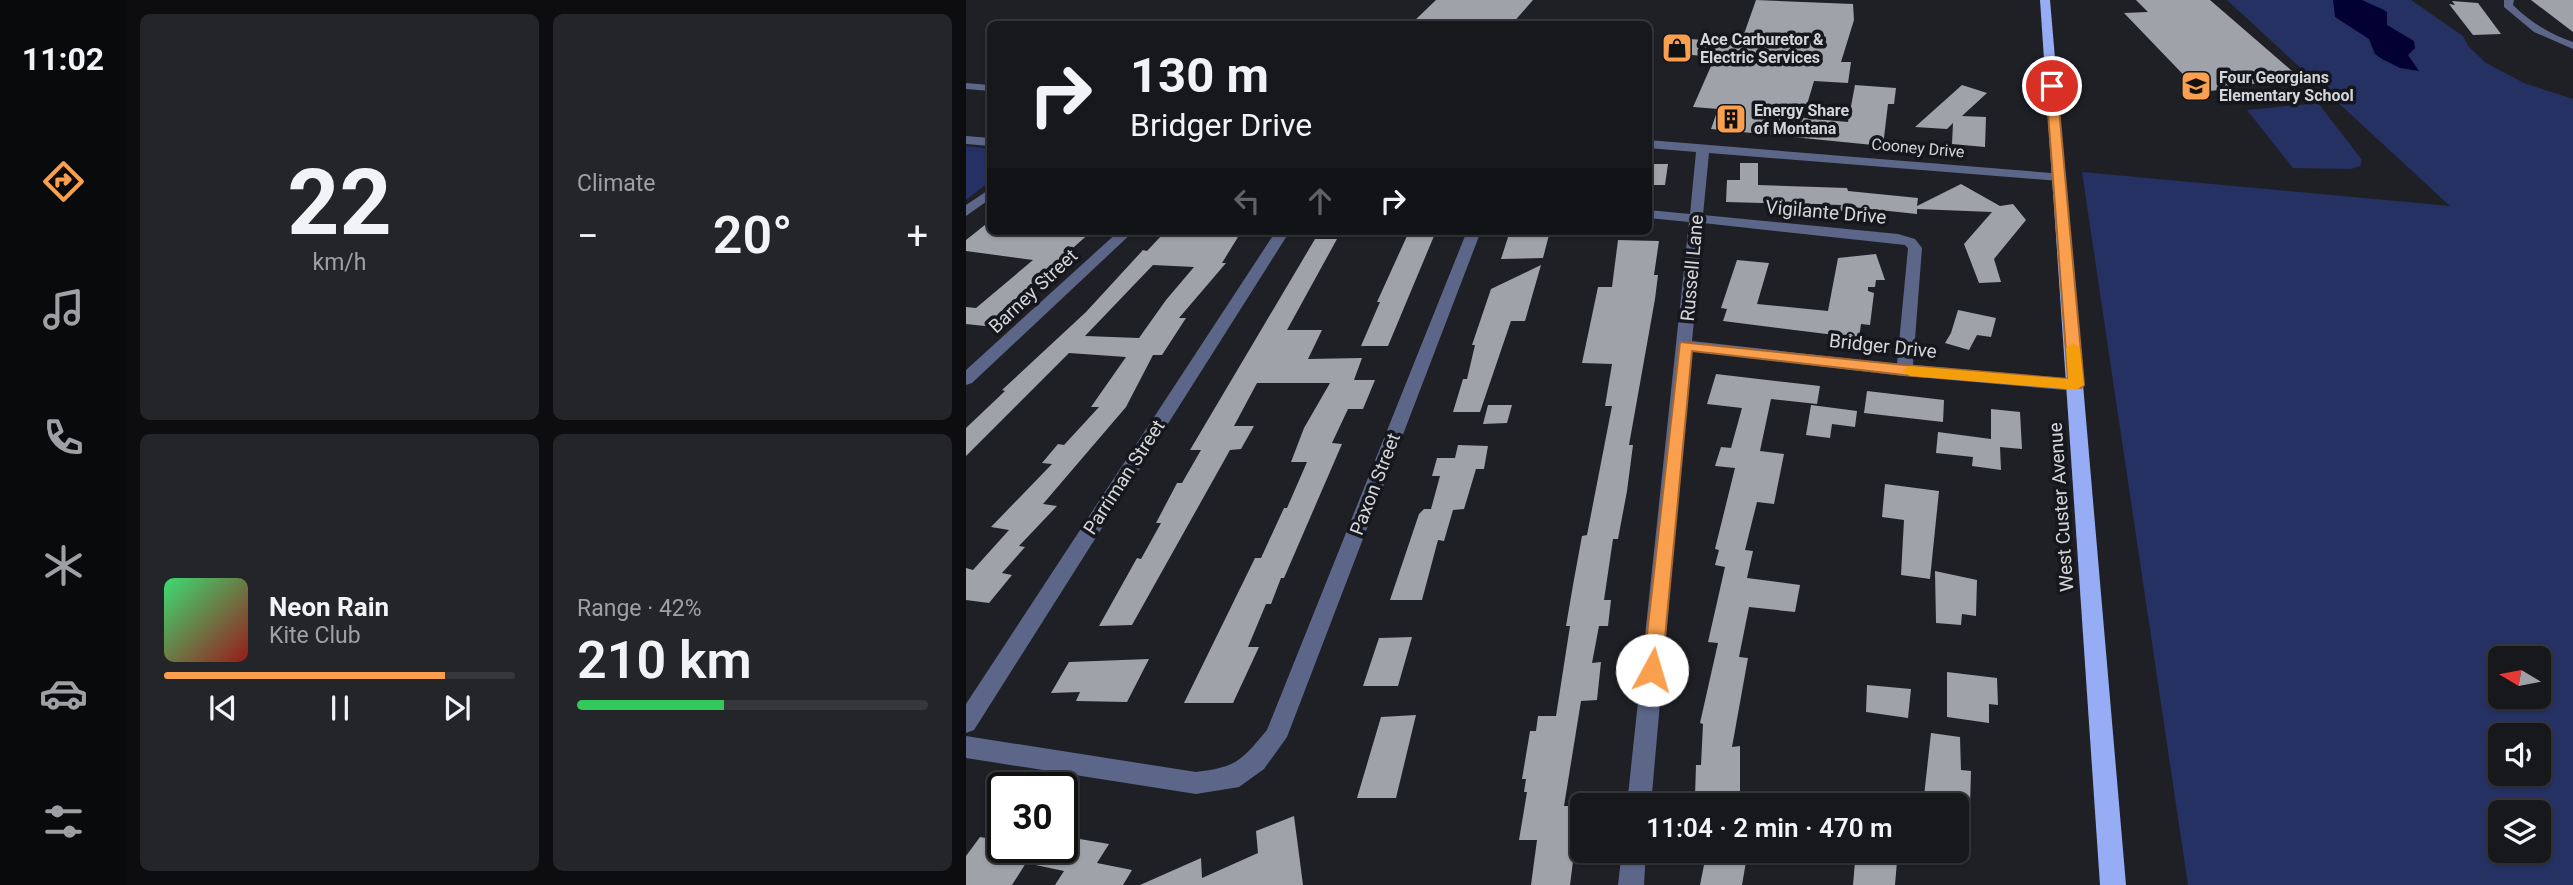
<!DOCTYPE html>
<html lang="en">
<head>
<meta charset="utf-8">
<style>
  body { margin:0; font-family:Roboto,sans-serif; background:#242529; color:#f1f3f6; height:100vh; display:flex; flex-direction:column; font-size:26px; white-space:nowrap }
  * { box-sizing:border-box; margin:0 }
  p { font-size:23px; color:#9ea0a3 }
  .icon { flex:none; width:38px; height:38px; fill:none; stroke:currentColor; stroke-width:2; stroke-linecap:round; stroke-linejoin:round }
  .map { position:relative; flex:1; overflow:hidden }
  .details { display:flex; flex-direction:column; gap:14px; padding:14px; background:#0d0d0f; width:840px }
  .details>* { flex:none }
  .guide { position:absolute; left:21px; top:21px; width:665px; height:214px; border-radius:10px; box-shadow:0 2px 5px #0004,0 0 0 2px #36373b; background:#17181c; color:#f1f3f6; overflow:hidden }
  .needle { width:46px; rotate:280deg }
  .tools { position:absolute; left:1522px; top:646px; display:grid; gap:14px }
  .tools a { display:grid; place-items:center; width:63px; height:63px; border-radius:10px; background:#17181c; box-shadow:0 2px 5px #0004,0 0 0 2px #36373b; font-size:35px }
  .speed { position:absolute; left:21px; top:772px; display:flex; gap:14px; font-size:35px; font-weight:700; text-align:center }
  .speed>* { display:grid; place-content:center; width:91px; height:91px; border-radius:50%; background:#17181c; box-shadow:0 2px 5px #0004,0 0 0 2px #36373b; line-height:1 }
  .speed .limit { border:4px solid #111; border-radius:10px; background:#fff; color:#111 }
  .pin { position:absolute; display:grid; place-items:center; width:60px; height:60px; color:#fff; margin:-30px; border:4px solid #fff; border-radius:50%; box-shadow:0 2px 7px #0007 }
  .me { position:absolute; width:77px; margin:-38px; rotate:6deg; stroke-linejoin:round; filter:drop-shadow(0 0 5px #0008) }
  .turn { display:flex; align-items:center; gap:24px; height:147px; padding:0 28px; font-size:32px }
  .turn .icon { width:91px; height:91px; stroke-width:2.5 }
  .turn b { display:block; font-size:49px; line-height:60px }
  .lanes { display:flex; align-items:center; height:66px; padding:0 28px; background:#0003; justify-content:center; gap:35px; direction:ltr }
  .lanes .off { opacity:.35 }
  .big { font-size:52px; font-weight:600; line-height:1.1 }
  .details .tile { flex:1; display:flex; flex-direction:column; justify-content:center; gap:10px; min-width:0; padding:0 24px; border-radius:10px; background:#242529 }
  .details .dial { align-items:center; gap:0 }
  .dial b { font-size:91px; line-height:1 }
  .song { display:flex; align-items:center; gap:21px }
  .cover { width:84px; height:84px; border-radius:10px; background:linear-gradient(135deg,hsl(140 70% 55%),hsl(0 70% 35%)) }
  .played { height:7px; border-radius:4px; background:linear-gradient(90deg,#f99f4d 80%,#36373b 80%) }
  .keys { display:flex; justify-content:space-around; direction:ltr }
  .heat { display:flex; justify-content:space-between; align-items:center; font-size:38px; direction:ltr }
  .charge { height:10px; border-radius:5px; background:linear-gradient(90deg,#34c759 42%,#36373b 0) }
  .details .tiles { flex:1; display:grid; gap:14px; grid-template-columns:repeat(2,1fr) }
  .trip { position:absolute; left:604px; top:793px; width:399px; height:70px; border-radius:10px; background:#17181c; box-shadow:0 2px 5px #0004,0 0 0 2px #36373b; font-weight:600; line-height:70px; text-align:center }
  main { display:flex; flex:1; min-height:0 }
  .menu { display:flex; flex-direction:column; width:126px; justify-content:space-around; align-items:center; background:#090a0b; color:#9ea0a3 }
  .menu .icon { width:49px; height:49px }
  .menu .on { color:#f99f4d }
  .menu b { font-size:32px; color:#f1f3f6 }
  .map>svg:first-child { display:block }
  .green { fill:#253162; fill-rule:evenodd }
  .water { fill:#030033 }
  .building { fill:#a0a2a9; fill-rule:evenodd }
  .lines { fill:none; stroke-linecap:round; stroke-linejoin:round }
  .minor { fill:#5b6689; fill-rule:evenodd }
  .major { fill:#96adf5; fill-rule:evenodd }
  .route { fill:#f99f4d; stroke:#a26732; stroke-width:2 }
  .slow { fill:#f59e0b }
  .labels { text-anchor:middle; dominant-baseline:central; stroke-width:7; stroke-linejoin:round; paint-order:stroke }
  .far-poi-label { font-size:16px; font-weight:bold; fill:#d4d5d9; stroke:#15171c; text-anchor:start }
  .far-street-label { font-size:16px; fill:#d4d5d9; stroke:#15171c }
  .street-label { font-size:19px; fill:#d4d5d9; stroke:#15171c }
</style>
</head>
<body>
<main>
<nav class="menu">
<b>11:02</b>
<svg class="icon on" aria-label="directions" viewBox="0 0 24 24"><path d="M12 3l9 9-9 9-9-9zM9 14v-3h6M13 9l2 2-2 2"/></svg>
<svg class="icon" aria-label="music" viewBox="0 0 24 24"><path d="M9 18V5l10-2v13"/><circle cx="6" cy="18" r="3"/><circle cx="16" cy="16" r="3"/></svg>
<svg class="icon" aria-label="phone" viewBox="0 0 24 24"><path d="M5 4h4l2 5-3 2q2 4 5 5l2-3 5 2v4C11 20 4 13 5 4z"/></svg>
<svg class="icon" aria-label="climate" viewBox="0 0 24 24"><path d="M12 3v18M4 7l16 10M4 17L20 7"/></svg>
<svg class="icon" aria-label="car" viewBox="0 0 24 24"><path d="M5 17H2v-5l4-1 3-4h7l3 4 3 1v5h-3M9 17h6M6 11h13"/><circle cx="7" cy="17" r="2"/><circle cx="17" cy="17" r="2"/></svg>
<svg class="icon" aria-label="filters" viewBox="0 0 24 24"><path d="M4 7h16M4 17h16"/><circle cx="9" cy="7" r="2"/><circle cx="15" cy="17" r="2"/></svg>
</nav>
<section class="details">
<div class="tiles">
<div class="tile dial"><b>22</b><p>km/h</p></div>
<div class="tile"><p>Climate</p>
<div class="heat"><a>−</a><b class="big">20°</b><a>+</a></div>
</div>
<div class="tile">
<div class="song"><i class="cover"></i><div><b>Neon Rain</b><p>Kite Club</p></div></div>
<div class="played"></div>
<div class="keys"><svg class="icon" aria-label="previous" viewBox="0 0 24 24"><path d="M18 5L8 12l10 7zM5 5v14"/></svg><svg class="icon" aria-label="pause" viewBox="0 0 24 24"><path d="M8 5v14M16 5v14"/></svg><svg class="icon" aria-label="next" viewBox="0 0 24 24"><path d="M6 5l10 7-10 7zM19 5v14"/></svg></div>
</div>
<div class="tile"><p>Range · 42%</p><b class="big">210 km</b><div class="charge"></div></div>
</div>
</section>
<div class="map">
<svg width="1607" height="885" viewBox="0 0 1607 885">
  <rect width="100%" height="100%" fill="#1f2026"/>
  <path class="green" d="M1261,0H1445L1497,36L1502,46L1520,63L1558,83L1607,99V885H1222L1116,172L1484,206ZM1535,658H1573V696H1535ZM1535,735H1573V774H1535ZM1535,812H1573V850H1535Z
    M1352,103L1396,160L1394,166L1385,169L1327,168L1281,110Z
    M0,146L24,149V181L0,200Z"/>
  <path class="water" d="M1367,0H1396L1418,10L1421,12V25L1448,41L1449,48L1442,55L1453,71L1434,68L1416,59L1409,54L1403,39L1369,17Z"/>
  <path class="building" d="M470,0H567L546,24H445Z
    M790,0L887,4L888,20L875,62H885L882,83L848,81L837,118L882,122L889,85L930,88L928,104H922L917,146L745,129L752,109L727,107L749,57L714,54L723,39L771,42L778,34Z
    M1170,0H1244L1340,83L1312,86L1308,82L1259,86L1262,89L1234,92L1158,13L1182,12Z
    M1565,0H1607V32Z
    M1486,1L1512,3L1535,34L1507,35L1483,4L1489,5Z
    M996,85L1021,93L996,116L1020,117L1019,147L986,144L987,123L981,129L949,127Z
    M774,163H792V185L881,188L882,191L952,198L951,206L995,184L1034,206L1047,204L1060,220L1028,259L1035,282L1013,283L998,244L1026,212L951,209V214L894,208V212L874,211L875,205L760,202L761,180H774Z
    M682,164H702L699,185H682Z
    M24,221V231H126L19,326L0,324V307L10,308L67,260L0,251V240Z
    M544,231H584L577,258L535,259Z
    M196,235L272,237L256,263H260L213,318H220L196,355H187L160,407L77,504L91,506L53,546L59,547L36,573L46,575L23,603L0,600V568L7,570L43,530L25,527L86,464L76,463L92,444L98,445L133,407H125L160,357L103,353L0,456V428L39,391L36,390L120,312L177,250L181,251ZM187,265L228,267L200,300L173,338L119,336Z
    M441,236H468L422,346H395L414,302H411Z
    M349,239H371L321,330H356L342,359L396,358L388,380H409L397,409H382L366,443L376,444L318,578H315L305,604H300L282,647H293L267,703H218L289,558H295L318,508H321L341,462H325L338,428L364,383H291L268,426H288L275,449L264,450L166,625L133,626L171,558L175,559L195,523H190L211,483H216L235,450H224Z
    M652,240L693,241L688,275H692L689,299L663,445H667L661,491L652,539H647L638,600H645L642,626H633L626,663L635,662L631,700L615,701L598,806H614L604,885H565L571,840H553L561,792H558L560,779H556L564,731H570L572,716H590L604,626H600L607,585L616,536L621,535L646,406H639L646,364L616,363L632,287H646Z
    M910,254L919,280H910L909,287H902V291L908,293L904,325L895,324L893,338L757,321L761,309L755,308L771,260L803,263L791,304L862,311L872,258Z
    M575,265L559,321H545L514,412H487L497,379H501L509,345H506L525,289Z
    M992,310L1030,318L1025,337L1011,335L1003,350L979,343L985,333Z
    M750,374L854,386L851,404L805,399L794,451L818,454L808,504L791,502L779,550L787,551L781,578L834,585L829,612L783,607L773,657L782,658L766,747L774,746V797L729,796L730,765H735L737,724L734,723L752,643L742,642L759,567L749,565L753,550L749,549L769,468L749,466L755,447L765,448L776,408L741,404Z
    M901,391L978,400L977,422L898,413Z
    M522,405H546L541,423L517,424Z
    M845,405L891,411L889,427L866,424L864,438L840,435Z
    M1025,409L1054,412L1056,449L1034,447L1035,470L1006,466L1007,457L970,453L972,432L1025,439Z
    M492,445L522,446L518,469H510L498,509L487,510L478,541L472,540L456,600H424L453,514L458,509H465L474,476H466L471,458H489Z
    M919,484L973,491L964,579L935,575L938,520L916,517Z
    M969,571L1011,580L1010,616L996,614L995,625L970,623Z
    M446,637L432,686H397L413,638Z
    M183,659L161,702L110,701L114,692L85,693L103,662Z
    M981,672L1031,678L1032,705L1023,704V723L981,717Z
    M901,685L945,689L942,718L900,712Z
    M450,715L430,798H391L415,717Z
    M965,733L994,737L995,770L1005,771L1004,805H957Z
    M328,816L337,885H174L235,858L236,878L292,853L290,831Z
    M14,837L37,841V847H96L102,837L143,844L131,863L166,870L157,885H89L98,871L60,863L46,885H0V856Z
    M741,850H782L776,885H734Z
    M890,850H932L929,885H887Z"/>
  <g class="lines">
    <path class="minor" d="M1538,0H1548L1547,5C1564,22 1584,34 1607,42V49L1568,32L1538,7Z
      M0,83L24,85V91L0,89Z
      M0,136L24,138V146L0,144Z
      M682,140L1098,174L1099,177L1093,181L743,153L737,215L932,234L949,239L956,248L947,365L1110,379L1118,385L1110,391L938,376L725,351L685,805H661L723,222L682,218V210L724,214L730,152L682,148ZM737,223L939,245L942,248L931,364L726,341Z
      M24,189V199L0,216V205Z
      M153,231H168L6,383L0,385V370Z
      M310,231H324L8,730L0,733V704Z
      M501,231H515L321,737L298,769L273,787L230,794L0,758V736L230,772C271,767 275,761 301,730Z
      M656,850H680L678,885H652Z"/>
    <path class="major" d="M1074,0H1084L1160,885H1134Z"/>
  </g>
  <path class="route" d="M1086,83L1091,86L1118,385L1115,388L938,375L726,351L696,670L693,676L686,678L679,676L677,670L714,342L938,365L1102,379L1080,86Z"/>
  <path class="slow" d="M1107,343L1114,348L1118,385L1110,390L944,376L936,371L944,366L1102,379L1100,348Z"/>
  <defs>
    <g id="shop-square" transform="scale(1.575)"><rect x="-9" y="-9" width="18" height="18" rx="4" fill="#f99f4d" stroke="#15171c"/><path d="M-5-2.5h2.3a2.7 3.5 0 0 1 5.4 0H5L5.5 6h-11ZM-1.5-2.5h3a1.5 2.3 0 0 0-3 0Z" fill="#111"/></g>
    <g id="school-square" transform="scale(1.575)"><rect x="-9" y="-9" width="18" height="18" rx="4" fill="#f99f4d" stroke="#15171c"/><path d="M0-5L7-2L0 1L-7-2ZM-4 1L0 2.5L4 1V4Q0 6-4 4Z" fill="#111"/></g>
    <g id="building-square" transform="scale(1.575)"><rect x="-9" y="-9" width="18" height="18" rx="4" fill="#f99f4d" stroke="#15171c"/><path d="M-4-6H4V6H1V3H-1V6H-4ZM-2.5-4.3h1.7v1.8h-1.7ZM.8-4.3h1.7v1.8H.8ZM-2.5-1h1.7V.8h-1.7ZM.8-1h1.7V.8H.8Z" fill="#111"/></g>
  </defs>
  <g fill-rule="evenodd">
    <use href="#shop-square" x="711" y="48"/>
    <use href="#school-square" x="1230" y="86"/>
    <use href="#building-square" x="765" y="119"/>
  </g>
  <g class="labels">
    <g class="far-poi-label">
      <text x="734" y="39">Ace Carburetor &amp;<tspan x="734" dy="18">Electric Services</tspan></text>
      <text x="1253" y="77">Four Georgians<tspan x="1253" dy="18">Elementary School</tspan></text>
      <text x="788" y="110">Energy Share<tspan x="788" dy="18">of Montana</tspan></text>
    </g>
    <g class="far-street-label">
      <text transform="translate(952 148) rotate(5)">Cooney Drive</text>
    </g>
    <g class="street-label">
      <text transform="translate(860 212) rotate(5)">Vigilante Drive</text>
      <text transform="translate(726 268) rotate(-85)">Russell Lane</text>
      <text transform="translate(67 291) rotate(-43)">Barney Street</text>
      <text transform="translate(917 346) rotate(6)">Bridger Drive</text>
      <text transform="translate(158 477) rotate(-57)">Parriman Street</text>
      <text transform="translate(409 484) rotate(-69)">Paxon Street</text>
      <text transform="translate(1095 507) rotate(-94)">West Custer Avenue</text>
    </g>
  </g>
</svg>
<div class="tools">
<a><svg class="needle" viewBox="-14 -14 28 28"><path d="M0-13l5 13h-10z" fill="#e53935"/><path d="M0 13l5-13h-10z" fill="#9ea0a3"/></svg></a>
<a><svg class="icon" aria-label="sound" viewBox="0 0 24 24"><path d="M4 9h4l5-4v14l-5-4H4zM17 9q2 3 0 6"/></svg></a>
<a><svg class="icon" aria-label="layers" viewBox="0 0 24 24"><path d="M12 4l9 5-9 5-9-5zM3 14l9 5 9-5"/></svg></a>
</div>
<div class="speed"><div class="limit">30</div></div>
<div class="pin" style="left:1086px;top:86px;background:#d93025"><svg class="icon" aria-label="arrive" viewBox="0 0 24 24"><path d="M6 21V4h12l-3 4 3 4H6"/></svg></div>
<svg class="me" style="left:686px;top:670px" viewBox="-20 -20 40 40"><circle r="19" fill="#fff"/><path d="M0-13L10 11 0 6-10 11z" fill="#f99f4d"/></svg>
<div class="trip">11:04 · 2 min · 470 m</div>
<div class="guide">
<div class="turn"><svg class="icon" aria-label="right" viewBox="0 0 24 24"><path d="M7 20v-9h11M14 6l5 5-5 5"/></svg><div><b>130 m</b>Bridger Drive</div></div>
<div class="lanes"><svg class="icon off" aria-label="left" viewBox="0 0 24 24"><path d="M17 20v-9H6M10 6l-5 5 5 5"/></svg><svg class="icon off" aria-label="ahead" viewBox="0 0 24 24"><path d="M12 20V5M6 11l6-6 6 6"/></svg><svg class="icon" aria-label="right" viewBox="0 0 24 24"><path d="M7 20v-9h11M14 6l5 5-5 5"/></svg></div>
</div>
</div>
</main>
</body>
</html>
